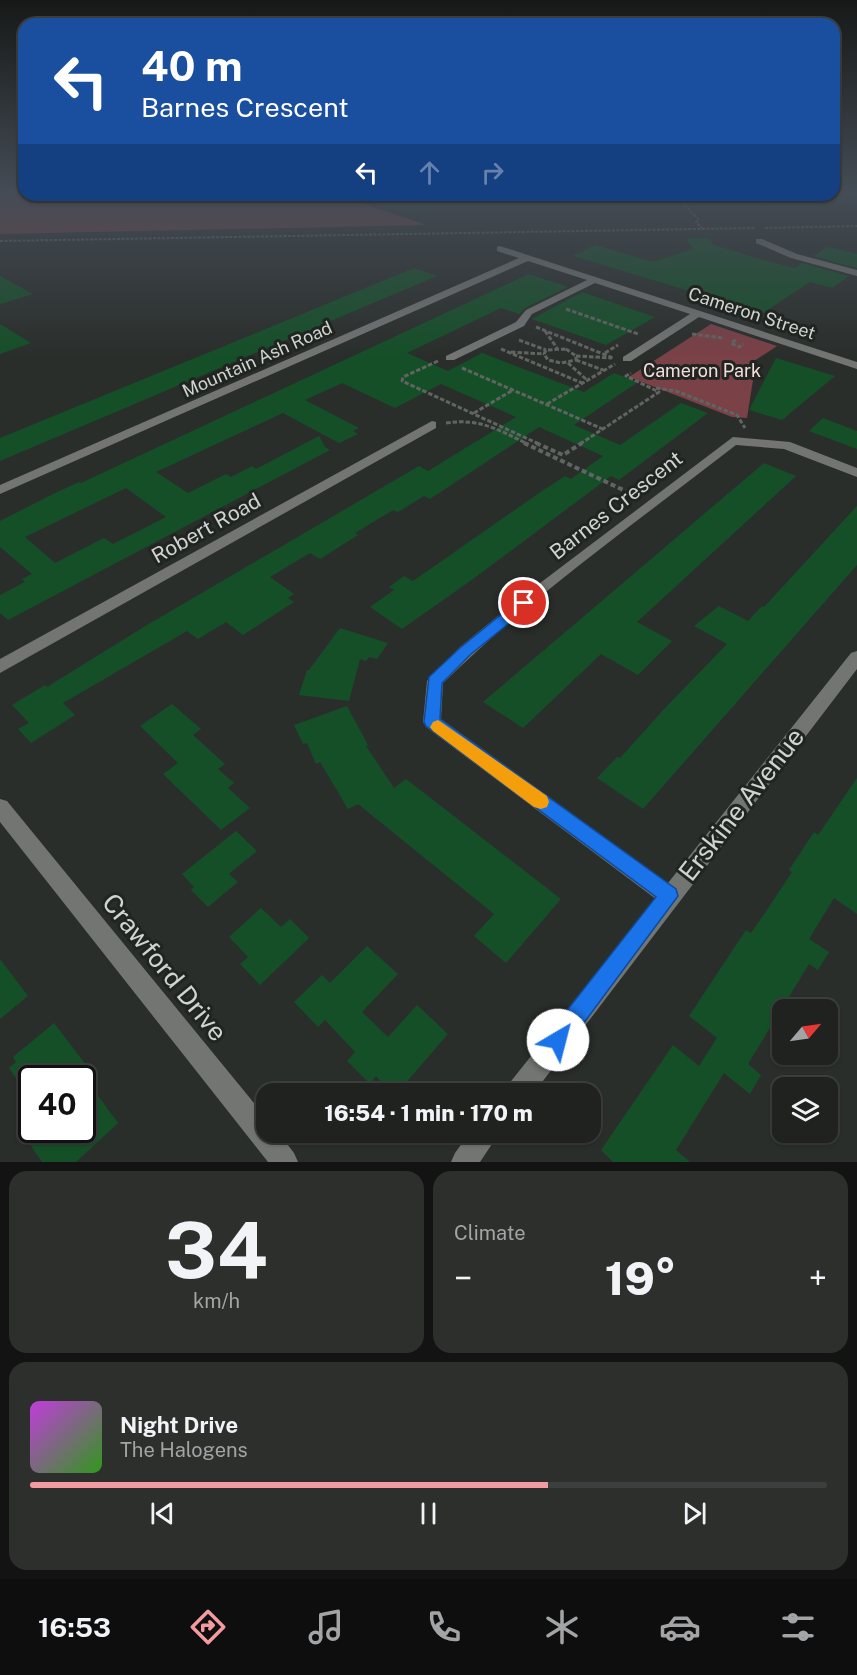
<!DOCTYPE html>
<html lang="en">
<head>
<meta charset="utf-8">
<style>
  body { margin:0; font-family:"Public Sans",sans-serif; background:#2d2f2d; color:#f1f3f6; height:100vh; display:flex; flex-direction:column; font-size:22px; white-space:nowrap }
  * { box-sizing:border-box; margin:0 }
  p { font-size:20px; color:#a2a4a5 }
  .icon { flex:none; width:33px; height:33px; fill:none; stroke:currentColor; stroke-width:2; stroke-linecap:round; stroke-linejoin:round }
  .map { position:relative; height:1162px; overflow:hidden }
  .drawer { display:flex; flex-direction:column; gap:9px; padding:9px; background:#121312; flex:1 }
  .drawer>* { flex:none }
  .banner { position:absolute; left:18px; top:18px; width:822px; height:183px; border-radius:18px; box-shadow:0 2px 4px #0004,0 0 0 2px #3d3f3e; background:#1a4fa0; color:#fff; overflow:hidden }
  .needle { width:39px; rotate:61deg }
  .buttons { position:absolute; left:772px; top:999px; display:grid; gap:12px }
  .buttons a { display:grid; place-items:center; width:66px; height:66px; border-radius:12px; background:#202220; box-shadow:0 2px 4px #0004,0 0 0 2px #3d3f3e; font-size:30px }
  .speed { position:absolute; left:18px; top:1065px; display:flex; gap:12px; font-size:30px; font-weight:700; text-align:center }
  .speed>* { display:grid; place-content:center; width:78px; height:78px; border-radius:50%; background:#202220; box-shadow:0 2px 4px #0004,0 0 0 2px #3d3f3e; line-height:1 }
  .speed .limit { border:3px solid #111; border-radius:9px; background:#fff; color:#111 }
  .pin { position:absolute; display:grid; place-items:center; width:51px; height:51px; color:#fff; margin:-26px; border:3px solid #fff; border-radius:50%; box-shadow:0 2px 6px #0007 }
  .me { position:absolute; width:66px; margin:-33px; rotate:37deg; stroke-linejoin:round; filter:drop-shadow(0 0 4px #0008) }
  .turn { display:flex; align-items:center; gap:21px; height:126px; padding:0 24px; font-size:27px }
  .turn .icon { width:78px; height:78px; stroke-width:2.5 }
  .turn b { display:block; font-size:42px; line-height:51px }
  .lanes { display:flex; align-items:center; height:57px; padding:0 24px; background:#0003; justify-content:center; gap:30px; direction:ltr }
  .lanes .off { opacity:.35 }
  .big { font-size:45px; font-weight:800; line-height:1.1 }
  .drawer .card { flex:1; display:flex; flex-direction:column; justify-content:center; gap:9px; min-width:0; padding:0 21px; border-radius:18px; background:#2d2f2d }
  .drawer .dial { align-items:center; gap:0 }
  .dial b { font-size:78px; line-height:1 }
  .song { display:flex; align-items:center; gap:18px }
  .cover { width:72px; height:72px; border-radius:9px; background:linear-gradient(135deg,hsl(290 70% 55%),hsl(110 70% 35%)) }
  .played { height:6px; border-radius:3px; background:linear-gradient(90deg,#f49aa1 65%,#3d3f3e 65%) }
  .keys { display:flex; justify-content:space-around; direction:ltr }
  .heat { display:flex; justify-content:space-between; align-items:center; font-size:33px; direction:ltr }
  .drawer .tiles { flex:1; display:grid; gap:9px; grid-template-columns:1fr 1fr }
  .card:last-child { grid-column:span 2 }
  .trip { position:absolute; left:256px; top:1083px; width:345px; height:60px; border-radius:18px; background:#202220; box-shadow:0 2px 4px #0004,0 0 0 2px #3d3f3e; font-weight:800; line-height:60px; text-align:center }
  .menu { display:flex; height:96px; justify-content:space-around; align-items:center; background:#0d0e0d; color:#a2a4a5 }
  .menu .icon { width:42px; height:42px }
  .menu .active { color:#f49aa1 }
  .menu b { font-size:27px; color:#f1f3f6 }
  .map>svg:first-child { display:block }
  .green { fill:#7a4147 }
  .building { fill:#154f28; fill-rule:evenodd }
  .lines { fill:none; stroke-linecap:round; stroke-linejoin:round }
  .path-far2 { stroke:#616462; stroke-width:2; stroke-dasharray:3 1.5; stroke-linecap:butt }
  .path-far1 { stroke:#616462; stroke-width:3; stroke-dasharray:4.5 2; stroke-linecap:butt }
  .path { stroke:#616462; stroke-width:4; stroke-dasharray:5 3; stroke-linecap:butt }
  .minor { fill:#737573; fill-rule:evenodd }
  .route { fill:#1a73e8; stroke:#114b97; stroke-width:1.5 }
  .slow { fill:#f59e0b }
  .labels { text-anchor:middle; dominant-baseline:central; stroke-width:6; stroke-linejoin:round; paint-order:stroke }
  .far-street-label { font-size:18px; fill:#d0d3d1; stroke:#212521 }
  .far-park-label { font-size:18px; fill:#f2dcdd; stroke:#212521 }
  .street-label { font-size:21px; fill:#d0d3d1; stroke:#212521 }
  .near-street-label { font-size:26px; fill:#d0d3d1; stroke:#212521 }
</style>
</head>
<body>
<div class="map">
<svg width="857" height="1162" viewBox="0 0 857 1162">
  <rect width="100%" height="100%" fill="#2a2e2b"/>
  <path class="green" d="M0,193H24V195H338L426,225L0,234Z
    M711,324L777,346L736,373L753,380L747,418L732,417L629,377Z"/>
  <path class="building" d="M686,238H708L714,245L763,260L795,268L802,263L849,276L832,288L810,282L763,313L573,256L595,245L653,262L693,249Z
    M828,247L857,254V268L813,256Z
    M414,268L437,276L0,461V438Z
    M529,274L568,287L525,308L519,314L501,308L407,353L448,371L482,353L584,392L614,373L638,382L574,425L620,445L681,403L708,413L619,480L611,476L473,579L402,629L370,607L394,590L389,587L404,576L413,581L539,493L565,476L571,479L603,456L539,427L430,499L424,496L398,512L393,510L355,533L358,535L320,559L310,553L270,577L294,594L288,598L294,602L243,635L226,622L198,639L187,631L63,703L75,715L31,743L18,729L29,723L12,705L45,685L47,687L147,625L419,466L428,471L516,417L441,384L395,408L342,383L305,400L359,428L353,431L358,434L339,443L283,413L156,472L188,493L226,474L231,477L252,466L256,469L319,436L325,447L330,450L8,620L0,613V595L25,582L22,579L32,574L0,547V521L55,493L79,482L81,483ZM126,488L166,517L113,544L104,538L55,563L25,537Z
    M0,276L33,294L0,304Z
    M582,292L655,317L606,345L532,319Z
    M0,324L31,343L0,354Z
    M776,358L835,376L782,420L749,410Z
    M823,418L857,431V449L809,431Z
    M764,463L796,476L637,622L672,641L638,675L601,654L523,728L483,702Z
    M857,506V565L643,809L597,778L617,757L620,758L666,707L727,644L694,626L719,606L748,621L762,606L764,607Z
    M340,628L388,643L377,659L369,657L366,661L360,659L349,701L299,695L307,670H309Z
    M172,704L201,729L193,735L225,764L218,769L234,783L228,788L250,808L221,830L163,774L178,763L140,726Z
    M347,706L368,745L366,746L394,788L406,779L561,899L506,963L474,936L494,914L358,804L348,809L320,762L316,764L307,743L303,744L294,725Z
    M857,778V914L834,898L809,939L829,952L818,970L809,964L748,1064L761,1075L750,1094L724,1073L676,1150L690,1162H613L601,1150L673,1045L699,1066L717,1038L689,1016L746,930L751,933L767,910L792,872L789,870L814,832L818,835Z
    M236,831L257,851L229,874L238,882L208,907L191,890L194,887L182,874Z
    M261,908L281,927L290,919L309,938L260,985L240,964L248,957L229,937Z
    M367,946L398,974L362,1012L388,1037L417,1005L448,1034L396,1094H392L376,1076L370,1084L347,1061L355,1052L325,1020L318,1027L294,1002L322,975L330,983Z
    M0,959L28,996L0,1019Z
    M54,1023L96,1078H85L118,1123L76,1162H42L29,1143L44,1130H82V1078H32V1102L9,1068L16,1062L13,1057Z"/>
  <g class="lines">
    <path class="path-far2" d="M675,195L699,220L696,222L702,228
      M765,228L857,226
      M0,241L754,228"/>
    <path class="path-far1" d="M566,309L638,334
      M536,327L613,358
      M545,331L557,348
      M692,334L723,338
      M519,340L546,350
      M736,340L731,343L739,347L744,344
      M501,349L582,383
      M566,349L576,356V360L561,363L548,360L544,354L546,350Z
      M511,352L544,354
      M605,353L618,345
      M576,356L612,358
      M576,360L603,370
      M438,361L403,377L402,381L539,444
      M568,363L587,380
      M462,368L605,430
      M656,388L676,391L737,415L745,428
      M547,404L615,364
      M474,413L513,390
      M446,423C481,418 498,430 528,444
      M580,444L659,392L626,376L631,373"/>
    <path class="path" d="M524,443L638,497
      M536,443L563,455L582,443"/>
    <path class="minor" d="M756,239H762L797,254L857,270V276L791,258L756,243Z
      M500,246L857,362V369L699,317L631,361H623V357L690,314L595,283L532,314L524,326L454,360H446V356L516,322L526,310L587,280L528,261L0,494V485L519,258L497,251V247Z
      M432,421L436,422V428L0,673V659Z
      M733,437L790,442L857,468V477L784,449L736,445C637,522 533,595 443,683L441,719L668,883L851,653L857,651V669L533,1094H505L508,1085L656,899L426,727L423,722L427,681L460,647L519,599Z
      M0,799L7,801L267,1119V1132H278L294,1153L298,1162H268L0,822Z
      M470,1132H500L480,1162H451L455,1153Z"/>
  </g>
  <linearGradient id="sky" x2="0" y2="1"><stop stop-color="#171918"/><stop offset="0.54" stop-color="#444c55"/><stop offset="1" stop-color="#444c55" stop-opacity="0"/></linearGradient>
  <rect width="857" height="356" fill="url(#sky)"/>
  <path class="route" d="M524,599L529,600L531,603L529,607L471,654L442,683L440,719L676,889L678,896L566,1047L558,1051L550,1047L547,1040L550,1032L656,897L426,726L424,722L429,677L461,647L519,600Z"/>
  <path class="slow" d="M438,720L547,796L549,802L547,807L541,809L534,807L433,731L430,727L433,722Z"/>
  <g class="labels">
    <g class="far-street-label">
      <text transform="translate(752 313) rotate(18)">Cameron Street</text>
      <text transform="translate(257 359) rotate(-24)">Mountain Ash Road</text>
    </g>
    <g class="far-park-label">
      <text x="702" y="370">Cameron Park</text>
    </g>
    <g class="street-label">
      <text transform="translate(616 505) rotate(-38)">Barnes Crescent</text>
      <text transform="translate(206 528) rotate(-29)">Robert Road</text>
    </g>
    <g class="near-street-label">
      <text transform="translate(741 804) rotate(-52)">Erskine Avenue</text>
      <text transform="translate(165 967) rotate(51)">Crawford Drive</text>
    </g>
  </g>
</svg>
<div class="buttons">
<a><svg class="needle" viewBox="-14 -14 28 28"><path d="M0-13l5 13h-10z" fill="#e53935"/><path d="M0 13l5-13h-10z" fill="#a2a4a5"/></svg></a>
<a><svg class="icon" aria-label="layers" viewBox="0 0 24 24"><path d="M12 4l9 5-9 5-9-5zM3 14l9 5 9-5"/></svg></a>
</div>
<div class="speed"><div class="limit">40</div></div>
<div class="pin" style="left:524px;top:603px;background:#d93025"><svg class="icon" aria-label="arrive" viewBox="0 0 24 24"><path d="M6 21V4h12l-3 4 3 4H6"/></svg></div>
<svg class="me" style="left:558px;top:1040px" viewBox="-20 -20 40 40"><circle r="19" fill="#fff"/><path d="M0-13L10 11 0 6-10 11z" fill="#1a73e8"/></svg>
<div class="trip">16:54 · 1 min · 170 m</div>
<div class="banner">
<div class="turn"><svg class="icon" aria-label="left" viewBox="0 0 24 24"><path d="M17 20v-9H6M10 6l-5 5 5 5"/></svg><div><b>40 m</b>Barnes Crescent</div></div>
<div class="lanes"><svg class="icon" aria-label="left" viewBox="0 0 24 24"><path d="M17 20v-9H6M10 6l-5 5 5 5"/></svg><svg class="icon off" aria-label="ahead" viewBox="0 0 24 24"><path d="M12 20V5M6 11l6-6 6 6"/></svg><svg class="icon off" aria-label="right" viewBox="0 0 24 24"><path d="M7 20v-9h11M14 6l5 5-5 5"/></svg></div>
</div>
</div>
<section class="drawer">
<div class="tiles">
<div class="card dial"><b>34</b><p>km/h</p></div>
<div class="card"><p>Climate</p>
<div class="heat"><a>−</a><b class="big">19°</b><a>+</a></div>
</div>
<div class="card">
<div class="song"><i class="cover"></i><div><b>Night Drive</b><p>The Halogens</p></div></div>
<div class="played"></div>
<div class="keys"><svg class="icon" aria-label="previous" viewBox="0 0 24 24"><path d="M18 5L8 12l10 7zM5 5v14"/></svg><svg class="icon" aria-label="pause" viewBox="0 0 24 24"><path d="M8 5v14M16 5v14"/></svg><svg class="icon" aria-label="next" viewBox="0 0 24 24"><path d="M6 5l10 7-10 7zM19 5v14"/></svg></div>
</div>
</div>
</section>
<nav class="menu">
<b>16:53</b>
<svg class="icon active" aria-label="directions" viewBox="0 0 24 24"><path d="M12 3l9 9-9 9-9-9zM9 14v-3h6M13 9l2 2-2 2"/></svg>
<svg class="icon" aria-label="music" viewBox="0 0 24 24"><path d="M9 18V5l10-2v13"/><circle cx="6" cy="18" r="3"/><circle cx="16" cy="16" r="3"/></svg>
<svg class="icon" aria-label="phone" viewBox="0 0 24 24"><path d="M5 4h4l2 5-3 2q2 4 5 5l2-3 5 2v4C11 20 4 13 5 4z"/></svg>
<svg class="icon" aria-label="climate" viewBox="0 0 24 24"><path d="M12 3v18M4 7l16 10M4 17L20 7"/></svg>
<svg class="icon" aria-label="car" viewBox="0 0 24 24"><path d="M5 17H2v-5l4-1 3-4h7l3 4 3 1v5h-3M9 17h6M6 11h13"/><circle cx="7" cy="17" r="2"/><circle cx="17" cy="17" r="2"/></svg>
<svg class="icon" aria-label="filters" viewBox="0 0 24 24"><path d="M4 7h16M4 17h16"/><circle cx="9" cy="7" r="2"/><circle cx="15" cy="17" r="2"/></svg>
</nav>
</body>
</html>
